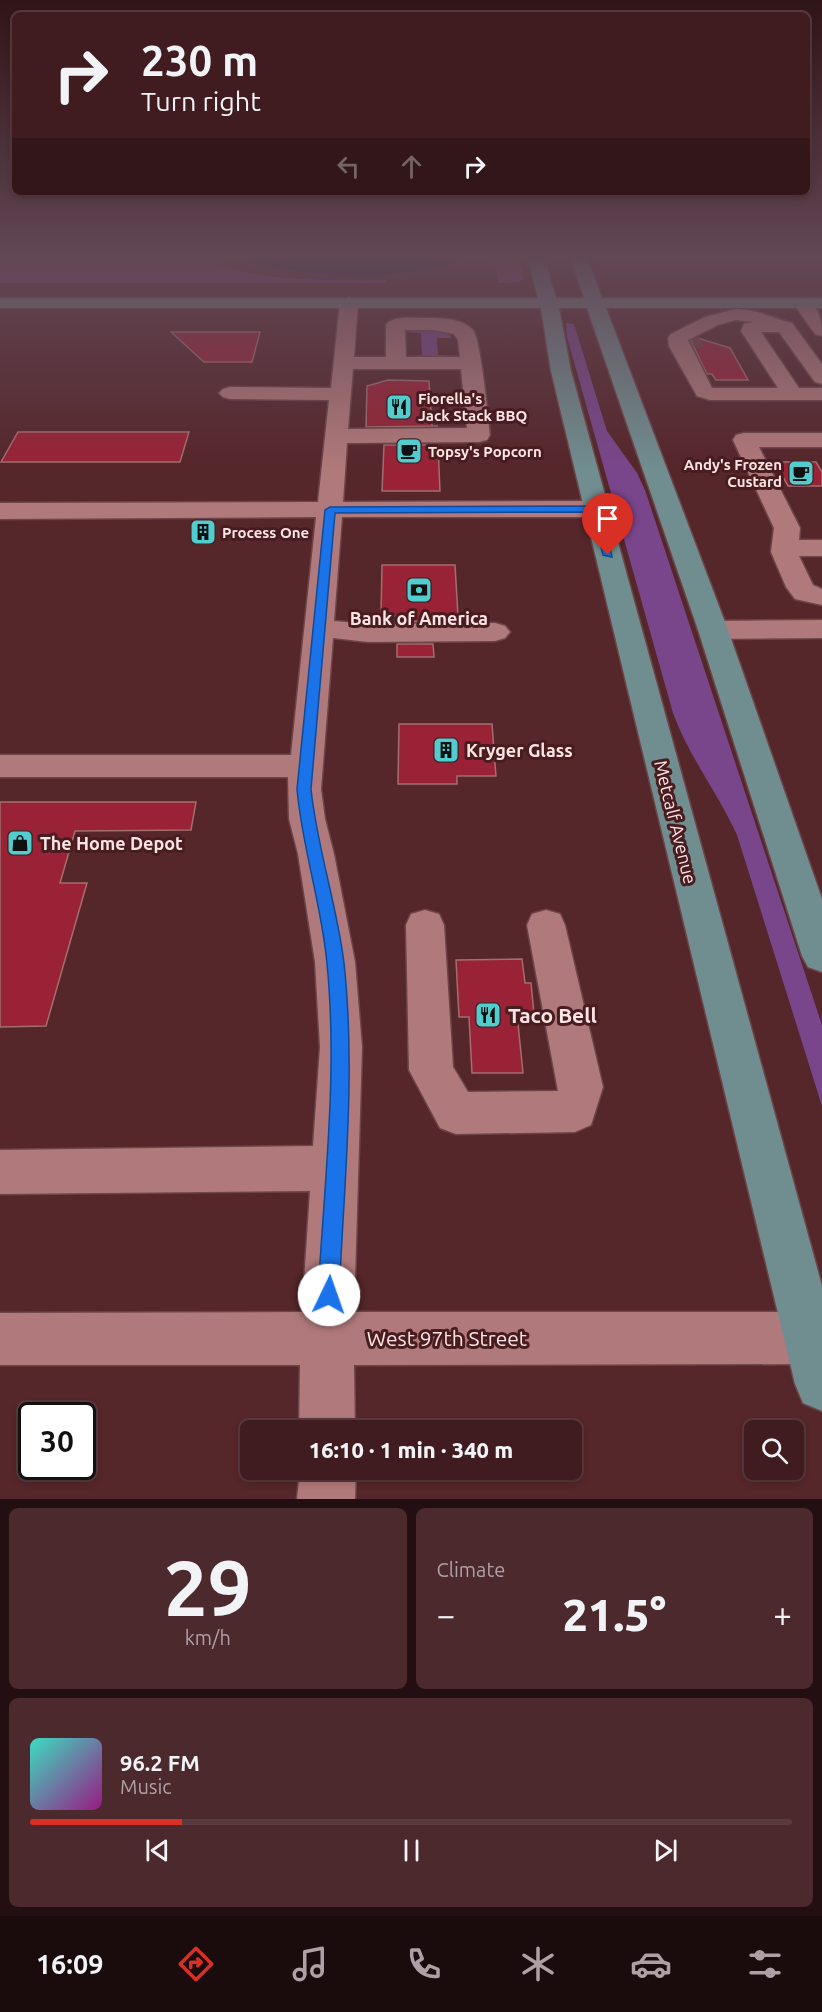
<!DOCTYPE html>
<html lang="en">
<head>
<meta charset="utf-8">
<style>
  body { margin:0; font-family:Ubuntu,sans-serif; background:#4b292d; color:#f1f3f6; height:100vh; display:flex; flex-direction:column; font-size:22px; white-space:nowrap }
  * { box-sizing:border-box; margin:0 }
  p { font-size:20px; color:#aea1a5 }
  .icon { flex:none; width:33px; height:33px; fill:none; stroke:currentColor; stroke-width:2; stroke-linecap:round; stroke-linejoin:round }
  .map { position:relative; height:1499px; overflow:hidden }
  .sheet { display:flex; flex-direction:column; gap:9px; padding:9px; background:#230f12; flex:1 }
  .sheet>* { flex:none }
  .banner { position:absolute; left:12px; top:12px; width:798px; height:183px; border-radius:9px; box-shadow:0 3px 9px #0003,0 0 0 2px #593a3e; background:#401c20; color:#f1f3f6; overflow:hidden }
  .tools { position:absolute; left:744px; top:1420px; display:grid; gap:12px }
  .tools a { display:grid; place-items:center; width:60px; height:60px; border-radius:9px; background:#401c20; box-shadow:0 3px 9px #0003,0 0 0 2px #593a3e; font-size:30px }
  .speed { position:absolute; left:18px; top:1402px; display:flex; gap:12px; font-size:30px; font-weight:700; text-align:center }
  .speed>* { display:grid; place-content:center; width:78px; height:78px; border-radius:50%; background:#401c20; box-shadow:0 3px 9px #0003,0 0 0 2px #593a3e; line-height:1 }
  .speed .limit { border:3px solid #111; border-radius:9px; background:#fff; color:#111 }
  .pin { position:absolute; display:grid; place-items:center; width:51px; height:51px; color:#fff; margin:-62px -26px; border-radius:50% 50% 50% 0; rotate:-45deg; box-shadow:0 0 6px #0007 }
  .pin .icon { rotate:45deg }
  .me { position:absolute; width:66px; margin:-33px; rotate:3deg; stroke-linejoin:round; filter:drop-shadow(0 0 4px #0008) }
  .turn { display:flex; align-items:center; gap:21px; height:126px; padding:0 30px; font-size:27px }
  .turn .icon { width:78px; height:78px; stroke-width:2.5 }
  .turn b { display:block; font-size:42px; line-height:51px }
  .lanes { display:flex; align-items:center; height:57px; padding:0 30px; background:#0003; justify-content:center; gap:30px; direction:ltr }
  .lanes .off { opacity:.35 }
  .big { font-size:45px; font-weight:800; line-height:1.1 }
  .sheet .card { flex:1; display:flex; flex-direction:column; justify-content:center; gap:9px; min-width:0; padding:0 21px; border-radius:9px; background:#4b292d }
  .sheet .dial { align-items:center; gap:0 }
  .dial b { font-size:78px; line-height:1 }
  .song { display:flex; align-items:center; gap:18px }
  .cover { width:72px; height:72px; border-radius:9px; background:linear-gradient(135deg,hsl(170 70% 55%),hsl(310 70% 35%)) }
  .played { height:6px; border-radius:3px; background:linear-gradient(90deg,#d93025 20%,#593a3e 20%) }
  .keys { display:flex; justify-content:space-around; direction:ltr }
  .heat { display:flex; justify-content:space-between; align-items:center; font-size:33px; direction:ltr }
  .sheet .tiles { flex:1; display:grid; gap:9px; grid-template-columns:1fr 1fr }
  .card:last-child { grid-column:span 2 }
  .trip { position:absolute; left:240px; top:1420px; width:342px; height:60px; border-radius:9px; background:#401c20; box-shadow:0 3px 9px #0003,0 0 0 2px #593a3e; font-weight:800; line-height:60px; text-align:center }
  .tab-bar { display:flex; height:96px; justify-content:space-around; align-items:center; background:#1a0b0d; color:#aea1a5 }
  .tab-bar .icon { width:42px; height:42px }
  .tab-bar .on { color:#d93025 }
  .tab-bar b { font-size:27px; color:#f1f3f6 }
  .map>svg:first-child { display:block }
  .green { fill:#79468b }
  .water { fill:#001e4b }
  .building { fill:#992236; stroke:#a36e70; stroke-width:1.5 }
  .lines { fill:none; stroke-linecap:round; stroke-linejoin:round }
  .minor-tunnel { stroke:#6e4246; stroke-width:19; stroke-dasharray:19 10; stroke-linecap:butt }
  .minor-casing { stroke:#6b4549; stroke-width:3 }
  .major-casing { stroke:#6b4549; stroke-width:3 }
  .minor { fill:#b0797b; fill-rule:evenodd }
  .major { fill:#708d8f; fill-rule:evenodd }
  .route { fill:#1a73e8; stroke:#114b97; stroke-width:1.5 }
  .labels { text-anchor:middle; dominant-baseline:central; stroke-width:6; stroke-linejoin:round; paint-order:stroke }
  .far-poi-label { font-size:15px; font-weight:bold; fill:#fde4e5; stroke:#491c20; text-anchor:start }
  .poi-label { font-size:18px; font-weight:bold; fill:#fde4e5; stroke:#491c20; text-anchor:start }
  .street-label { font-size:18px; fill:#fde4e5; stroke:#491c20 }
  .near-poi-label { font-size:21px; font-weight:bold; fill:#fde4e5; stroke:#491c20; text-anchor:start }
  .near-street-label { font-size:21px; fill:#fde4e5; stroke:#491c20 }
</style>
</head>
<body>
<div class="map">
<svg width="822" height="1499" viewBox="0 0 822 1499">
  <rect width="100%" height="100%" fill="#55262a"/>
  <path class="green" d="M0,258H210C249,284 339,280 387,280V283H0Z
    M494,258H519L524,279L519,282L499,283Z
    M566,323L574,324L607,431L637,473L645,490L822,1025V1106L737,835C718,793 689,757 673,713L567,337Z
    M408,330L449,332L451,338H437L438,355L454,356L405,357L422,355L421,333L406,332Z"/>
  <path class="water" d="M236,258H462C417,284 285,277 236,258Z"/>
  <path class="building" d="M171,332H260L252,362H204Z
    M697,338L730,348L748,380H716L712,374H707L691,341Z
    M388,380L429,381L432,426H438L366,427L367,386Z
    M18,432H189L180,462H1Z
    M384,445H438L440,491H382Z
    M775,462H816L822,472V486H788Z
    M382,565H455L458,616H432V621L397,622V616H381Z
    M397,644H433L434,657H397Z
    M399,724H492L496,776H457V784H398Z
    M0,802H196L191,830L75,831L60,883H87L46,1026L0,1027Z
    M522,959L525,983H531L534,1014H517L523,1073H472L469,1017H459L456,960Z"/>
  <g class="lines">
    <path class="minor-tunnel" d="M693,341L699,338"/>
    <g class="minor-casing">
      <path id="minor" d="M349,297L358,302L354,357H386V325C392,316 410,318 420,318C436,318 462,317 473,330C481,340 488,417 490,435L487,440L479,442L347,443L343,502L596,501L605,504L609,509L605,514L596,517H342L334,621L368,624L495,623L505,626L510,632L505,638L495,641L368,642L333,638L321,789L325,819L334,854L355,962L362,1047L354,1312H822V1364L354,1365L355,1431H299L300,1365H0V1313L302,1312L310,1191L0,1194V1150L313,1146L320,1047L315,962L298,854L289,819L288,777H0V755H291L316,517L0,519V503L318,502L329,400L230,399L223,397L219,393L223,389L230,387L331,388L340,302ZM405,330H433L454,334L458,340L460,357H406ZM353,369H461L467,428L348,429Z
        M802,298C819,302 822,321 822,336L815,334L793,303Z
        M736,309C756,309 773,318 792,323L822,364V384L815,382L779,332H761L799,388H822V400H710L697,396L669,346L668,338L671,334L705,317ZM736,320L753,322L744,324L741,331L778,388H712L688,340L718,325Z
        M744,433H822V447H759L800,528L799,540H822V556H799L813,585L822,589V605L795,599L786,587L771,552L774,528L733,440L736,435Z
        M822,620V638L713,639L703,636L698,630L703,624L713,621Z
        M425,910L439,914L444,925L453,1067L468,1092L558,1091L527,925L532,914L546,910L560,914L565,925L603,1087L591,1125L575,1132L456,1134L440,1128L409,1070L406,925L411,914Z
        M300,1470H356L355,1499H297Z"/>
    </g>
    <g class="major-casing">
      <path id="major" d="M528,258H544L556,298H584L571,258H587L602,298H822V308H606L728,630L822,899V972L808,967L802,956L698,630L587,308H559L571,371L822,1286V1411L803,1403L795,1384L551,371L541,308H0V298H538Z"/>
    </g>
    <use href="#minor" class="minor"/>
    <use href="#major" class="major"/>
  </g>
  <linearGradient id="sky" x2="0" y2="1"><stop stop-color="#2f1517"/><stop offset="0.55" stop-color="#624755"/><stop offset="1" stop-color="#624755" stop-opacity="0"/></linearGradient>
  <rect width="822" height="468" fill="url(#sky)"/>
  <path class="route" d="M596,506L602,509L612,557L603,555L592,512L335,513L311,789C317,848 337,905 344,963C356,1073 344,1185 339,1295L336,1303L329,1306L321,1303L318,1295C324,1185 338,1074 327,964C322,905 302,848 297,789L325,510L330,507Z"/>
  <defs>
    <g id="restaurant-square" transform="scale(1.35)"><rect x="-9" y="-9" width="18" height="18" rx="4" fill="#52cdcf" stroke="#491c20"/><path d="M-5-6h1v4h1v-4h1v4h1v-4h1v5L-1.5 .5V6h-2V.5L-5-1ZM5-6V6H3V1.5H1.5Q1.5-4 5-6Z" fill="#111"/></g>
    <g id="cafe-square" transform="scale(1.35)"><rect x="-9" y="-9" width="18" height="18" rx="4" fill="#52cdcf" stroke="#491c20"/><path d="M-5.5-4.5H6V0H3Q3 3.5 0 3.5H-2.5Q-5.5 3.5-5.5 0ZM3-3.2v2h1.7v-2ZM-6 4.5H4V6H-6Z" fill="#111"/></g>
    <g id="building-square" transform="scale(1.35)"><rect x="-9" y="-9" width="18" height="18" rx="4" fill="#52cdcf" stroke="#491c20"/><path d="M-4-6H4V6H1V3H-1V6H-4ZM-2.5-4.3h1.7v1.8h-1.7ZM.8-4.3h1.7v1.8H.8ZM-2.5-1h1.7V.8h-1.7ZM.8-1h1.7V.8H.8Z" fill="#111"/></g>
    <g id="bank-square" transform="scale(1.35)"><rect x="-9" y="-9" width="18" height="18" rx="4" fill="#52cdcf" stroke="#491c20"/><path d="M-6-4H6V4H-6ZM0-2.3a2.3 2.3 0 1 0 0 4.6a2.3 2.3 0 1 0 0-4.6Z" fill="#111"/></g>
    <g id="shop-square" transform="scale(1.35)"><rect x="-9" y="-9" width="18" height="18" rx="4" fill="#52cdcf" stroke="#491c20"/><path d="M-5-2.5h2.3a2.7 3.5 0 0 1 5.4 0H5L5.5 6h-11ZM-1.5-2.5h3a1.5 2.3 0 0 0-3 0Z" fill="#111"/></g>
  </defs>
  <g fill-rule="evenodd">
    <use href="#restaurant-square" x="399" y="407"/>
    <use href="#cafe-square" x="409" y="451"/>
    <use href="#cafe-square" x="801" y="473"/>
    <use href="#building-square" x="203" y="532"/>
    <use href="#bank-square" x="419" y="590"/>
    <use href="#building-square" x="446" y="750"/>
    <use href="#shop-square" x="20" y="843"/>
    <use href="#restaurant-square" x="488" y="1015"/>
  </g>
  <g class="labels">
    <g class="far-poi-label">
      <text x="418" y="398">Fiorella's<tspan x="418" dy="17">Jack Stack BBQ</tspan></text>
      <text x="428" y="451">Topsy's Popcorn</text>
      <text x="782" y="464" text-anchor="end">Andy's Frozen<tspan x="782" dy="17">Custard</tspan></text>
      <text x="222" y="532">Process One</text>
    </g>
    <g class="poi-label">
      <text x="419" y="618" text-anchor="middle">Bank of America</text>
      <text x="466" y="750">Kryger Glass</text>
      <text x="40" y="843">The Home Depot</text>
    </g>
    <g class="street-label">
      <text transform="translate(676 822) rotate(76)">Metcalf Avenue</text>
    </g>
    <g class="near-poi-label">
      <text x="508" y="1015">Taco Bell</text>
    </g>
    <g class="near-street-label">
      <text x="447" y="1338">West 97th Street</text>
    </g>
  </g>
</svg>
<div class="tools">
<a><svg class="icon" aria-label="search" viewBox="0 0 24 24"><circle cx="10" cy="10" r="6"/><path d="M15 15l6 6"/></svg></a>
</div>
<div class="speed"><div class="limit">30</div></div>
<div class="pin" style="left:608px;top:555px;background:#d93025"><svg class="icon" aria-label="arrive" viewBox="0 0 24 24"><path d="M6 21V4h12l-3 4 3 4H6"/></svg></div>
<svg class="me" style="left:329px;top:1295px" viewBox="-20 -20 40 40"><circle r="19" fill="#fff"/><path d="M0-13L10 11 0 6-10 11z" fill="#1a73e8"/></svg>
<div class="trip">16:10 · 1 min · 340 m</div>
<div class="banner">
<div class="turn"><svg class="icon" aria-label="right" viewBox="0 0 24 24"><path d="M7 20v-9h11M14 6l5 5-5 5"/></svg><div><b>230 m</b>Turn right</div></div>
<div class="lanes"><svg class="icon off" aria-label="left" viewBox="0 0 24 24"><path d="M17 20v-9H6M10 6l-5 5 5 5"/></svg><svg class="icon off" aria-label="ahead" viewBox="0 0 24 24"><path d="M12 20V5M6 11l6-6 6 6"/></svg><svg class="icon" aria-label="right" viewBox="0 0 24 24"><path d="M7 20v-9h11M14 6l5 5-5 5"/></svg></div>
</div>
</div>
<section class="sheet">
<div class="tiles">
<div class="card dial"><b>29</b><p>km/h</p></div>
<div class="card"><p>Climate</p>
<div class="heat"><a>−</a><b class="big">21.5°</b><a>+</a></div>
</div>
<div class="card">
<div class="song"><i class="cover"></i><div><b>96.2 FM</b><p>Music</p></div></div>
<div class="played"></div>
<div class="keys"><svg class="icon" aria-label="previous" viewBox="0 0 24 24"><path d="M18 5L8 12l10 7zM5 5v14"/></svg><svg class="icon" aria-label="pause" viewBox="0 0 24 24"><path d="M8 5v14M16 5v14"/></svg><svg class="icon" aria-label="next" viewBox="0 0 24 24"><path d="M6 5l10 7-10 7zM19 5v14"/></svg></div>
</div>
</div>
</section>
<nav class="tab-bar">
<b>16:09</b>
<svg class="icon on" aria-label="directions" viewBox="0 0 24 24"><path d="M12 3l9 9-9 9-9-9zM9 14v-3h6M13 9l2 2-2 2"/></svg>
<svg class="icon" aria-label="music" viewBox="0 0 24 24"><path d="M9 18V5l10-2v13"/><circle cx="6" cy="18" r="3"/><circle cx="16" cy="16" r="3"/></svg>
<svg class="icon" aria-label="phone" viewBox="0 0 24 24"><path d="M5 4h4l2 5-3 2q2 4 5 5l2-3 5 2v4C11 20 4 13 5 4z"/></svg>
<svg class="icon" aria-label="climate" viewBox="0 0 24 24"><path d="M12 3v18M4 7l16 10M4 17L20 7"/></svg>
<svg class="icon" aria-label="car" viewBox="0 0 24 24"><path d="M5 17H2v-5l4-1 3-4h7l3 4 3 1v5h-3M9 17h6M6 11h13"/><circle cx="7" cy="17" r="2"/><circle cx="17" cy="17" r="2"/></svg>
<svg class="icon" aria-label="filters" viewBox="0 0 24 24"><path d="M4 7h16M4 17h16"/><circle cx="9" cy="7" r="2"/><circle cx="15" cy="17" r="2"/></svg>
</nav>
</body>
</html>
